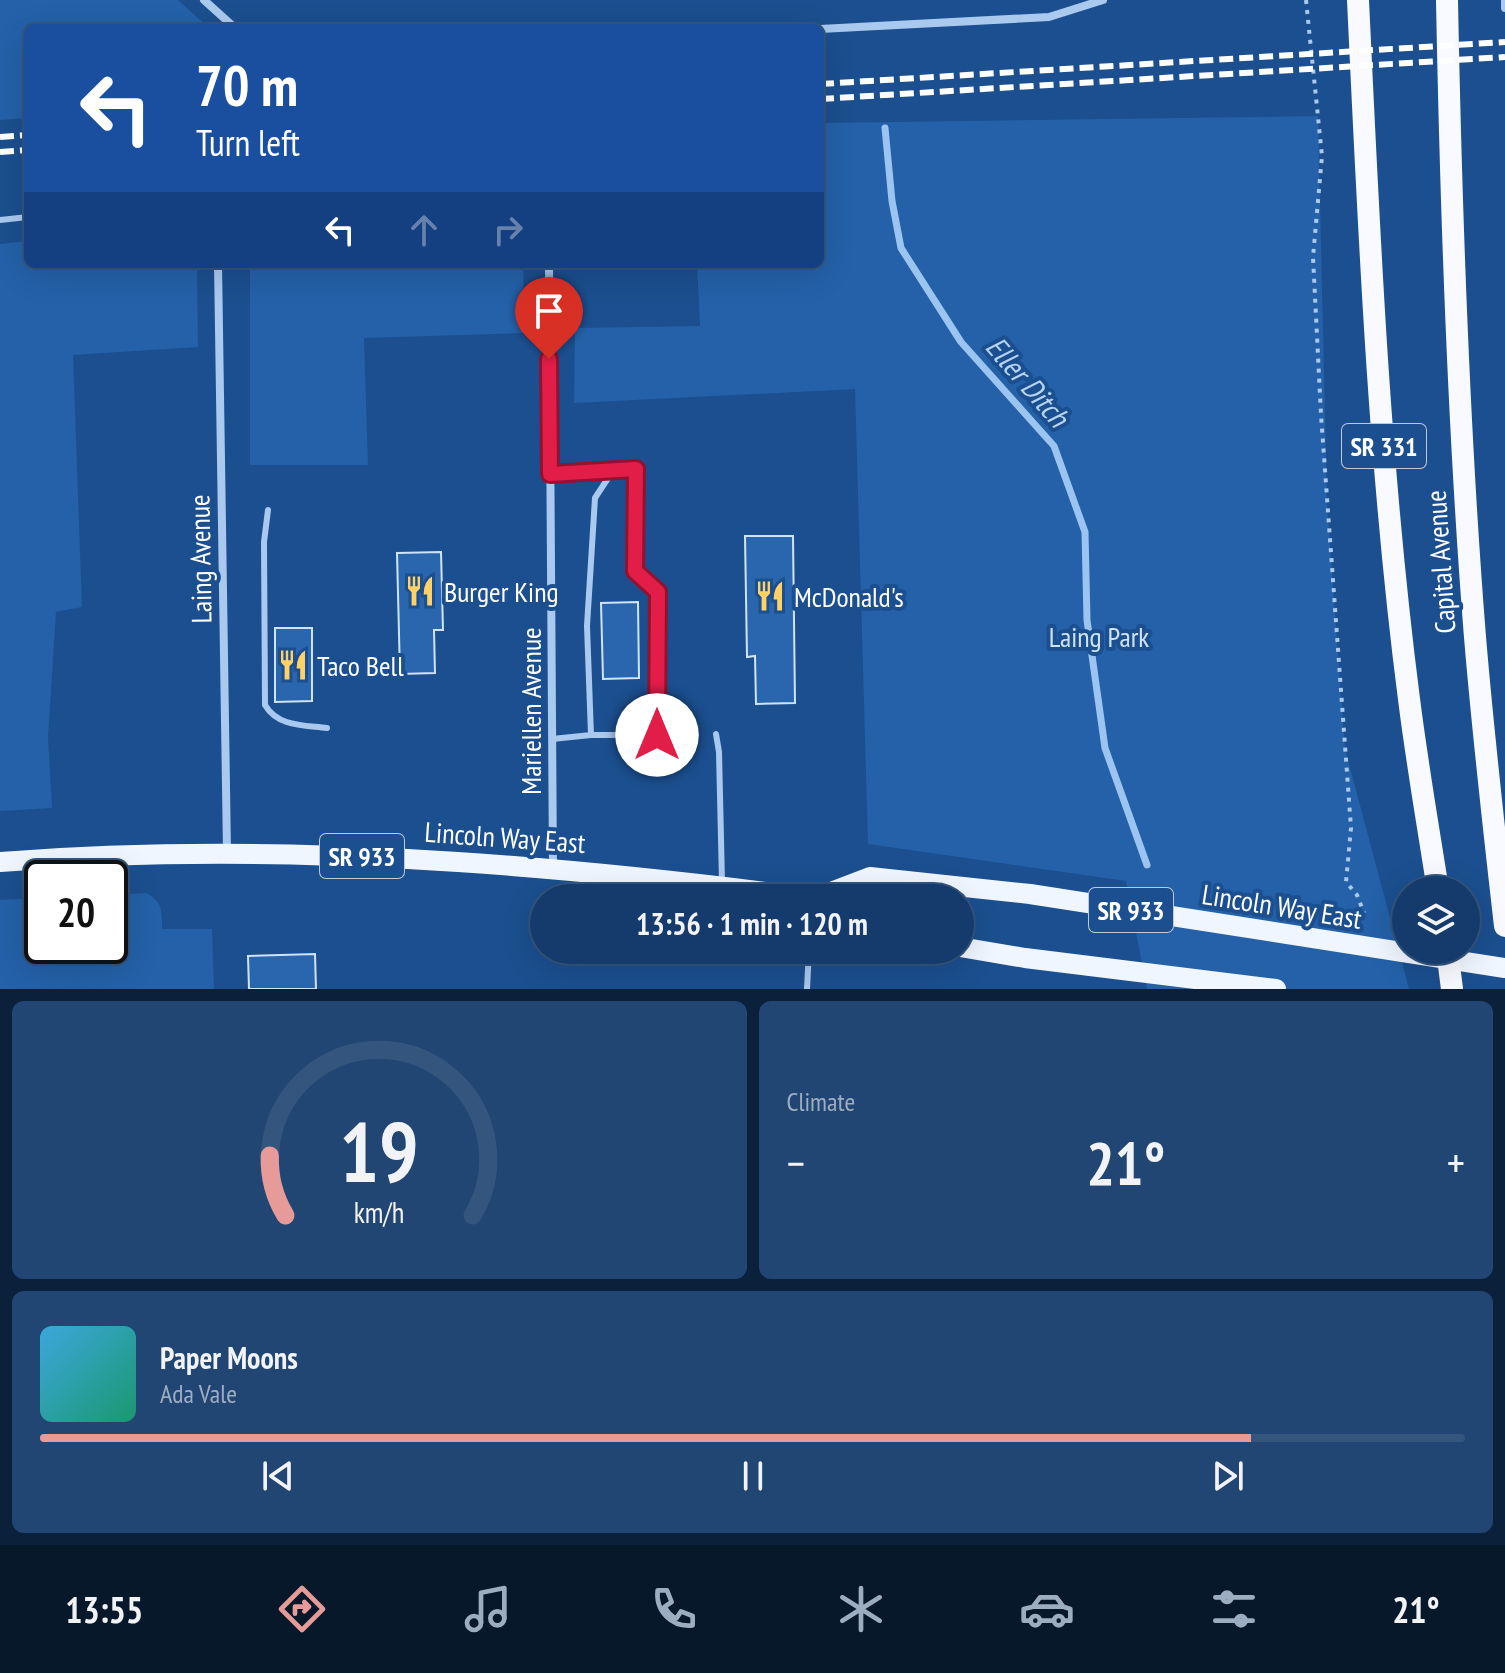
<!DOCTYPE html>
<html lang="en">
<head>
<meta charset="utf-8">
<style>
  body { margin:0; font-family:"PT Sans Narrow",sans-serif; background:#214673; color:#f1f3f6; height:100vh; display:flex; flex-direction:column; font-size:30px; white-space:nowrap }
  * { box-sizing:border-box; margin:0 }
  p { font-size:26px; color:#9dadc1 }
  .icon { flex:none; width:44px; height:44px; fill:none; stroke:currentColor; stroke-width:2; stroke-linecap:round; stroke-linejoin:round }
  .map { position:relative; height:989px; overflow:hidden }
  .drawer { display:flex; flex-direction:column; gap:12px; padding:12px; background:#0b203b; flex:1 }
  .drawer>* { flex:none }
  .banner { position:absolute; left:24px; top:24px; width:800px; height:244px; border-radius:12px; box-shadow:0 8px 32px #0002,0 0 0 2px #33557e; background:#1a4fa0; color:#fff; overflow:hidden }
  .buttons { position:absolute; left:1392px; top:876px; display:grid; gap:16px }
  .buttons a { display:grid; place-items:center; width:88px; height:88px; border-radius:50%; background:#143b6b; box-shadow:0 8px 32px #0002,0 0 0 2px #33557e; font-size:40px }
  .speed { position:absolute; left:24px; top:860px; display:flex; gap:16px; font-size:40px; font-weight:700; text-align:center }
  .speed>* { display:grid; place-content:center; width:104px; height:104px; border-radius:50%; background:#143b6b; box-shadow:0 8px 32px #0002,0 0 0 2px #33557e; line-height:1 }
  .speed .limit { border:4px solid #111; border-radius:12px; background:#fff; color:#111 }
  .pin { position:absolute; display:grid; place-items:center; width:68px; height:68px; color:#fff; margin:-82px -34px; border-radius:50% 50% 50% 0; rotate:-45deg; box-shadow:0 0 8px #0007 }
  .pin .icon { rotate:45deg }
  .me { position:absolute; width:88px; margin:-44px; rotate:0deg; stroke-linejoin:round; filter:drop-shadow(0 0 6px #0008) }
  .turn { display:flex; align-items:center; gap:28px; height:168px; padding:0 40px; font-size:36px }
  .turn .icon { width:104px; height:104px; stroke-width:2.5 }
  .turn b { display:block; font-size:56px; line-height:68px }
  .lanes { display:flex; align-items:center; height:76px; padding:0 40px; background:#0003; justify-content:center; gap:40px; direction:ltr }
  .lanes .off { opacity:.35 }
  .big { font-size:60px; font-weight:700; line-height:1.1 }
  .drawer .card { flex:1; display:flex; flex-direction:column; justify-content:center; gap:12px; min-width:0; padding:0 28px; border-radius:12px; background:#214673 }
  .drawer .dial { align-items:center; gap:0 }
  .dial svg { height:208px; overflow:visible; fill:none; stroke:#33557e; stroke-width:7; stroke-linecap:round; text-anchor:middle }
  .dial text { fill:#f1f3f6; stroke:none }
  .song { display:flex; align-items:center; gap:24px }
  .cover { width:96px; height:96px; border-radius:12px; background:linear-gradient(135deg,hsl(200 70% 55%),hsl(160 70% 35%)) }
  .played { height:8px; border-radius:4px; background:linear-gradient(90deg,#e69b98 85%,#33557e 85%) }
  .keys { display:flex; justify-content:space-around; direction:ltr }
  .heat { display:flex; justify-content:space-between; align-items:center; font-size:44px; direction:ltr }
  .drawer .tiles { flex:1; display:grid; gap:12px; grid-template-columns:1fr 1fr }
  .card:last-child { grid-column:span 2 }
  .trip { position:absolute; left:530px; top:884px; width:444px; height:80px; border-radius:40px; background:#143b6b; box-shadow:0 8px 32px #0002,0 0 0 2px #33557e; font-weight:700; line-height:80px; text-align:center }
  .menu { display:flex; height:128px; justify-content:space-around; align-items:center; background:#08182b; color:#9dadc1 }
  .menu .icon { width:56px; height:56px }
  .menu .selected { color:#e69b98 }
  .menu b { font-size:36px; color:#f1f3f6 }
  .map>svg:first-child { display:block }
  .green { fill:#2461a8 }
  .lines { fill:none; stroke-linecap:round; stroke-linejoin:round }
  .stream { stroke:#9cc4f0; stroke-width:7 }
  .building { fill:#2a66ad; stroke:#cfe3fa; stroke-width:2 }
  .path { stroke:#a9c9ee; stroke-width:4; stroke-dasharray:4 6; stroke-linecap:butt }
  .service { stroke:#a9c9ee; stroke-width:6 }
  .minor { stroke:#a9c9ee; stroke-width:8 }
  .primary { stroke:#f0f6ff; stroke-width:20 }
  .trunk { stroke:#f8faff; stroke-width:22 }
  .rail { stroke:#fff; stroke-width:6; stroke-dasharray:14 6; stroke-linecap:butt }
  .route-casing { stroke:#92132f; stroke-width:20 }
  .route { stroke:#e11d48; stroke-width:14 }
  .labels { text-anchor:middle; dominant-baseline:central; stroke-width:8; stroke-linejoin:round; paint-order:stroke }
  .shield { fill:#1b4f8f; stroke:#bbcadd; stroke-width:2 }
  .shield-label { font-size:26px; font-weight:bold; fill:#fff }
  .street-label { font-size:28px; fill:#fff; stroke:#1b4f8f }
  .poi-label { font-size:28px; fill:#fff; stroke:#1b4f8f; text-anchor:start }
  .park-label { font-size:28px; fill:#cfe3fa; stroke:#1b4f8f }
  .water-label { font-size:30px; font-style:italic; fill:#b5d3f5; stroke:#1b4f8f }
</style>
</head>
<body>
<div class="map">
<svg width="1505" height="989" viewBox="0 0 1505 989">
  <rect width="100%" height="100%" fill="#1b4f8f"/>
  <path class="green" d="M0,0H178L209,28H28V118L0,120Z
    M1318,116L1327,502L1345,749L1409,989H1147L1126,881L868,844L855,389L574,403L575,328L700,326L697,264H820V123Z
    M28,241V264H197L198,347L73,355L82,607L56,612L48,737L52,808L0,811V244Z
    M250,264H523L525,333L364,338L368,465H250Z
    M146,893C163,902 162,911 162,929H212L214,989H0V900L42,898V946H110V895Z"/>
  <g class="lines">
    <path class="stream" d="M885,128L892,201L901,248L961,342L1054,446L1085,532L1087,620L1105,748L1147,865"/>
  </g>
  <path class="building" d="M745,536H793L795,703L756,704L755,656L747,657Z
    M441,552L443,630H434L435,673L400,674L397,553Z
    M638,602L639,678L603,679L601,603Z
    M275,628H312V701L275,702Z
    M315,954L316,989H249L248,956Z"/>
  <g class="lines">
    <path class="path" d="M1306,0L1322,156L1313,257L1321,415L1351,828L1346,882L1357,895L1364,913"/>
    <path class="service" d="M0,220L28,217
      M550,474L636,469L635,571L658,592L657,735H591L552,739
      M268,510L264,542L265,705C278,727 304,725 327,728
      M716,734L719,752L722,882
      M591,735L587,626L595,498L614,469
      M807,989L809,950"/>
    <path class="minor" d="M204,0L235,28
      M1505,0V8
      M820,29L1049,17L1103,0
      M218,264L227,852
      M549,264L553,869"/>
    <path class="primary" d="M0,862C272,841 544,863 813,898
      M815,898L870,877L1030,894L1505,968
      M960,947L1025,958L1276,989"/>
    <path class="trunk" d="M1358,0C1369,233 1379,467 1409,699C1417,763 1428,826 1438,890
      M1447,0C1451,212 1458,425 1475,637C1483,733 1494,830 1505,926
      M1447,950L1452,989"/>
    <path class="rail" d="M820,84L1505,42
      M820,99L1505,57
      M0,137L28,135
      M0,152L28,150"/>
  </g>
  <g class="lines">
    <g class="route-casing">
      <path id="route" d="M549,359L550,474L636,469L635,571L658,592L657,735"/>
    </g>
    <use href="#route" class="route"/>
  </g>
  <defs>
    <g id="restaurant-bare" transform="scale(2.4)"><path d="M-5-6h1v4h1v-4h1v4h1v-4h1v5L-1.5 .5V6h-2V.5L-5-1ZM5-6V6H3V1.5H1.5Q1.5-4 5-6Z" fill="#ffd166" stroke="#1b4f8f" stroke-width="2.5" paint-order="stroke"/></g>
  </defs>
  <g fill-rule="evenodd">
    <use href="#restaurant-bare" x="420" y="591"/>
    <use href="#restaurant-bare" x="770" y="596"/>
    <use href="#restaurant-bare" x="293" y="665"/>
  </g>
  <g class="labels">
    <g class="shield">
      <rect x="1342" y="424" width="84" height="44" rx="6"/>
      <rect x="320" y="834" width="84" height="44" rx="6"/>
      <rect x="1089" y="888" width="84" height="44" rx="6"/>
    </g>
    <g class="shield-label">
      <text x="1384" y="446">SR 331</text>
      <text x="362" y="856">SR 933</text>
      <text x="1131" y="910">SR 933</text>
    </g>
    <g class="street-label">
      <text transform="translate(200 559) rotate(-91)">Laing Avenue</text>
      <text transform="translate(1440 562) rotate(-94)">Capital Avenue</text>
      <text transform="translate(530 711) rotate(-90)">Mariellen Avenue</text>
      <text transform="translate(505 837) rotate(4)">Lincoln Way East</text>
      <text transform="translate(1282 906) rotate(9)">Lincoln Way East</text>
    </g>
    <g class="poi-label">
      <text x="444" y="591">Burger King</text>
      <text x="794" y="596">McDonald's</text>
      <text x="317" y="665">Taco Bell</text>
    </g>
    <g class="park-label">
      <text x="1099" y="636">Laing Park</text>
    </g>
    <g class="water-label">
      <text transform="translate(1028 381) rotate(49)">Eller Ditch</text>
    </g>
  </g>
</svg>
<div class="buttons">
<a><svg class="icon" aria-label="layers" viewBox="0 0 24 24"><path d="M12 4l9 5-9 5-9-5zM3 14l9 5 9-5"/></svg></a>
</div>
<div class="speed"><div class="limit">20</div></div>
<div class="pin" style="left:549px;top:359px;background:#d93025"><svg class="icon" aria-label="arrive" viewBox="0 0 24 24"><path d="M6 21V4h12l-3 4 3 4H6"/></svg></div>
<svg class="me" style="left:657px;top:735px" viewBox="-20 -20 40 40"><circle r="19" fill="#fff"/><path d="M0-13L10 11 0 6-10 11z" fill="#e11d48"/></svg>
<div class="trip">13:56 · 1 min · 120 m</div>
<div class="banner">
<div class="turn"><svg class="icon" aria-label="left" viewBox="0 0 24 24"><path d="M17 20v-9H6M10 6l-5 5 5 5"/></svg><div><b>70 m</b>Turn left</div></div>
<div class="lanes"><svg class="icon" aria-label="left" viewBox="0 0 24 24"><path d="M17 20v-9H6M10 6l-5 5 5 5"/></svg><svg class="icon off" aria-label="ahead" viewBox="0 0 24 24"><path d="M12 20V5M6 11l6-6 6 6"/></svg><svg class="icon off" aria-label="right" viewBox="0 0 24 24"><path d="M7 20v-9h11M14 6l5 5-5 5"/></svg></div>
</div>
</div>
<section class="drawer">
<div class="tiles">
<div class="card dial"><svg viewBox="0 0 100 80">
<path d="M14 69A42 42 0 1 1 86 69"/>
<path d="M14 69A42 42 0 0 1 8 46" stroke="#e69b98"/>
<text x="50" y="56" font-size="32" font-weight="700">19</text>
<text x="50" y="72" font-size="11">km/h</text>
</svg></div>
<div class="card"><p>Climate</p>
<div class="heat"><a>−</a><b class="big">21°</b><a>+</a></div>
</div>
<div class="card">
<div class="song"><i class="cover"></i><div><b>Paper Moons</b><p>Ada Vale</p></div></div>
<div class="played"></div>
<div class="keys"><svg class="icon" aria-label="previous" viewBox="0 0 24 24"><path d="M18 5L8 12l10 7zM5 5v14"/></svg><svg class="icon" aria-label="pause" viewBox="0 0 24 24"><path d="M8 5v14M16 5v14"/></svg><svg class="icon" aria-label="next" viewBox="0 0 24 24"><path d="M6 5l10 7-10 7zM19 5v14"/></svg></div>
</div>
</div>
</section>
<nav class="menu">
<b>13:55</b>
<svg class="icon selected" aria-label="directions" viewBox="0 0 24 24"><path d="M12 3l9 9-9 9-9-9zM9 14v-3h6M13 9l2 2-2 2"/></svg>
<svg class="icon" aria-label="music" viewBox="0 0 24 24"><path d="M9 18V5l10-2v13"/><circle cx="6" cy="18" r="3"/><circle cx="16" cy="16" r="3"/></svg>
<svg class="icon" aria-label="phone" viewBox="0 0 24 24"><path d="M5 4h4l2 5-3 2q2 4 5 5l2-3 5 2v4C11 20 4 13 5 4z"/></svg>
<svg class="icon" aria-label="climate" viewBox="0 0 24 24"><path d="M12 3v18M4 7l16 10M4 17L20 7"/></svg>
<svg class="icon" aria-label="car" viewBox="0 0 24 24"><path d="M5 17H2v-5l4-1 3-4h7l3 4 3 1v5h-3M9 17h6M6 11h13"/><circle cx="7" cy="17" r="2"/><circle cx="17" cy="17" r="2"/></svg>
<svg class="icon" aria-label="filters" viewBox="0 0 24 24"><path d="M4 7h16M4 17h16"/><circle cx="9" cy="7" r="2"/><circle cx="15" cy="17" r="2"/></svg>
<b>21°</b>
</nav>
</body>
</html>
